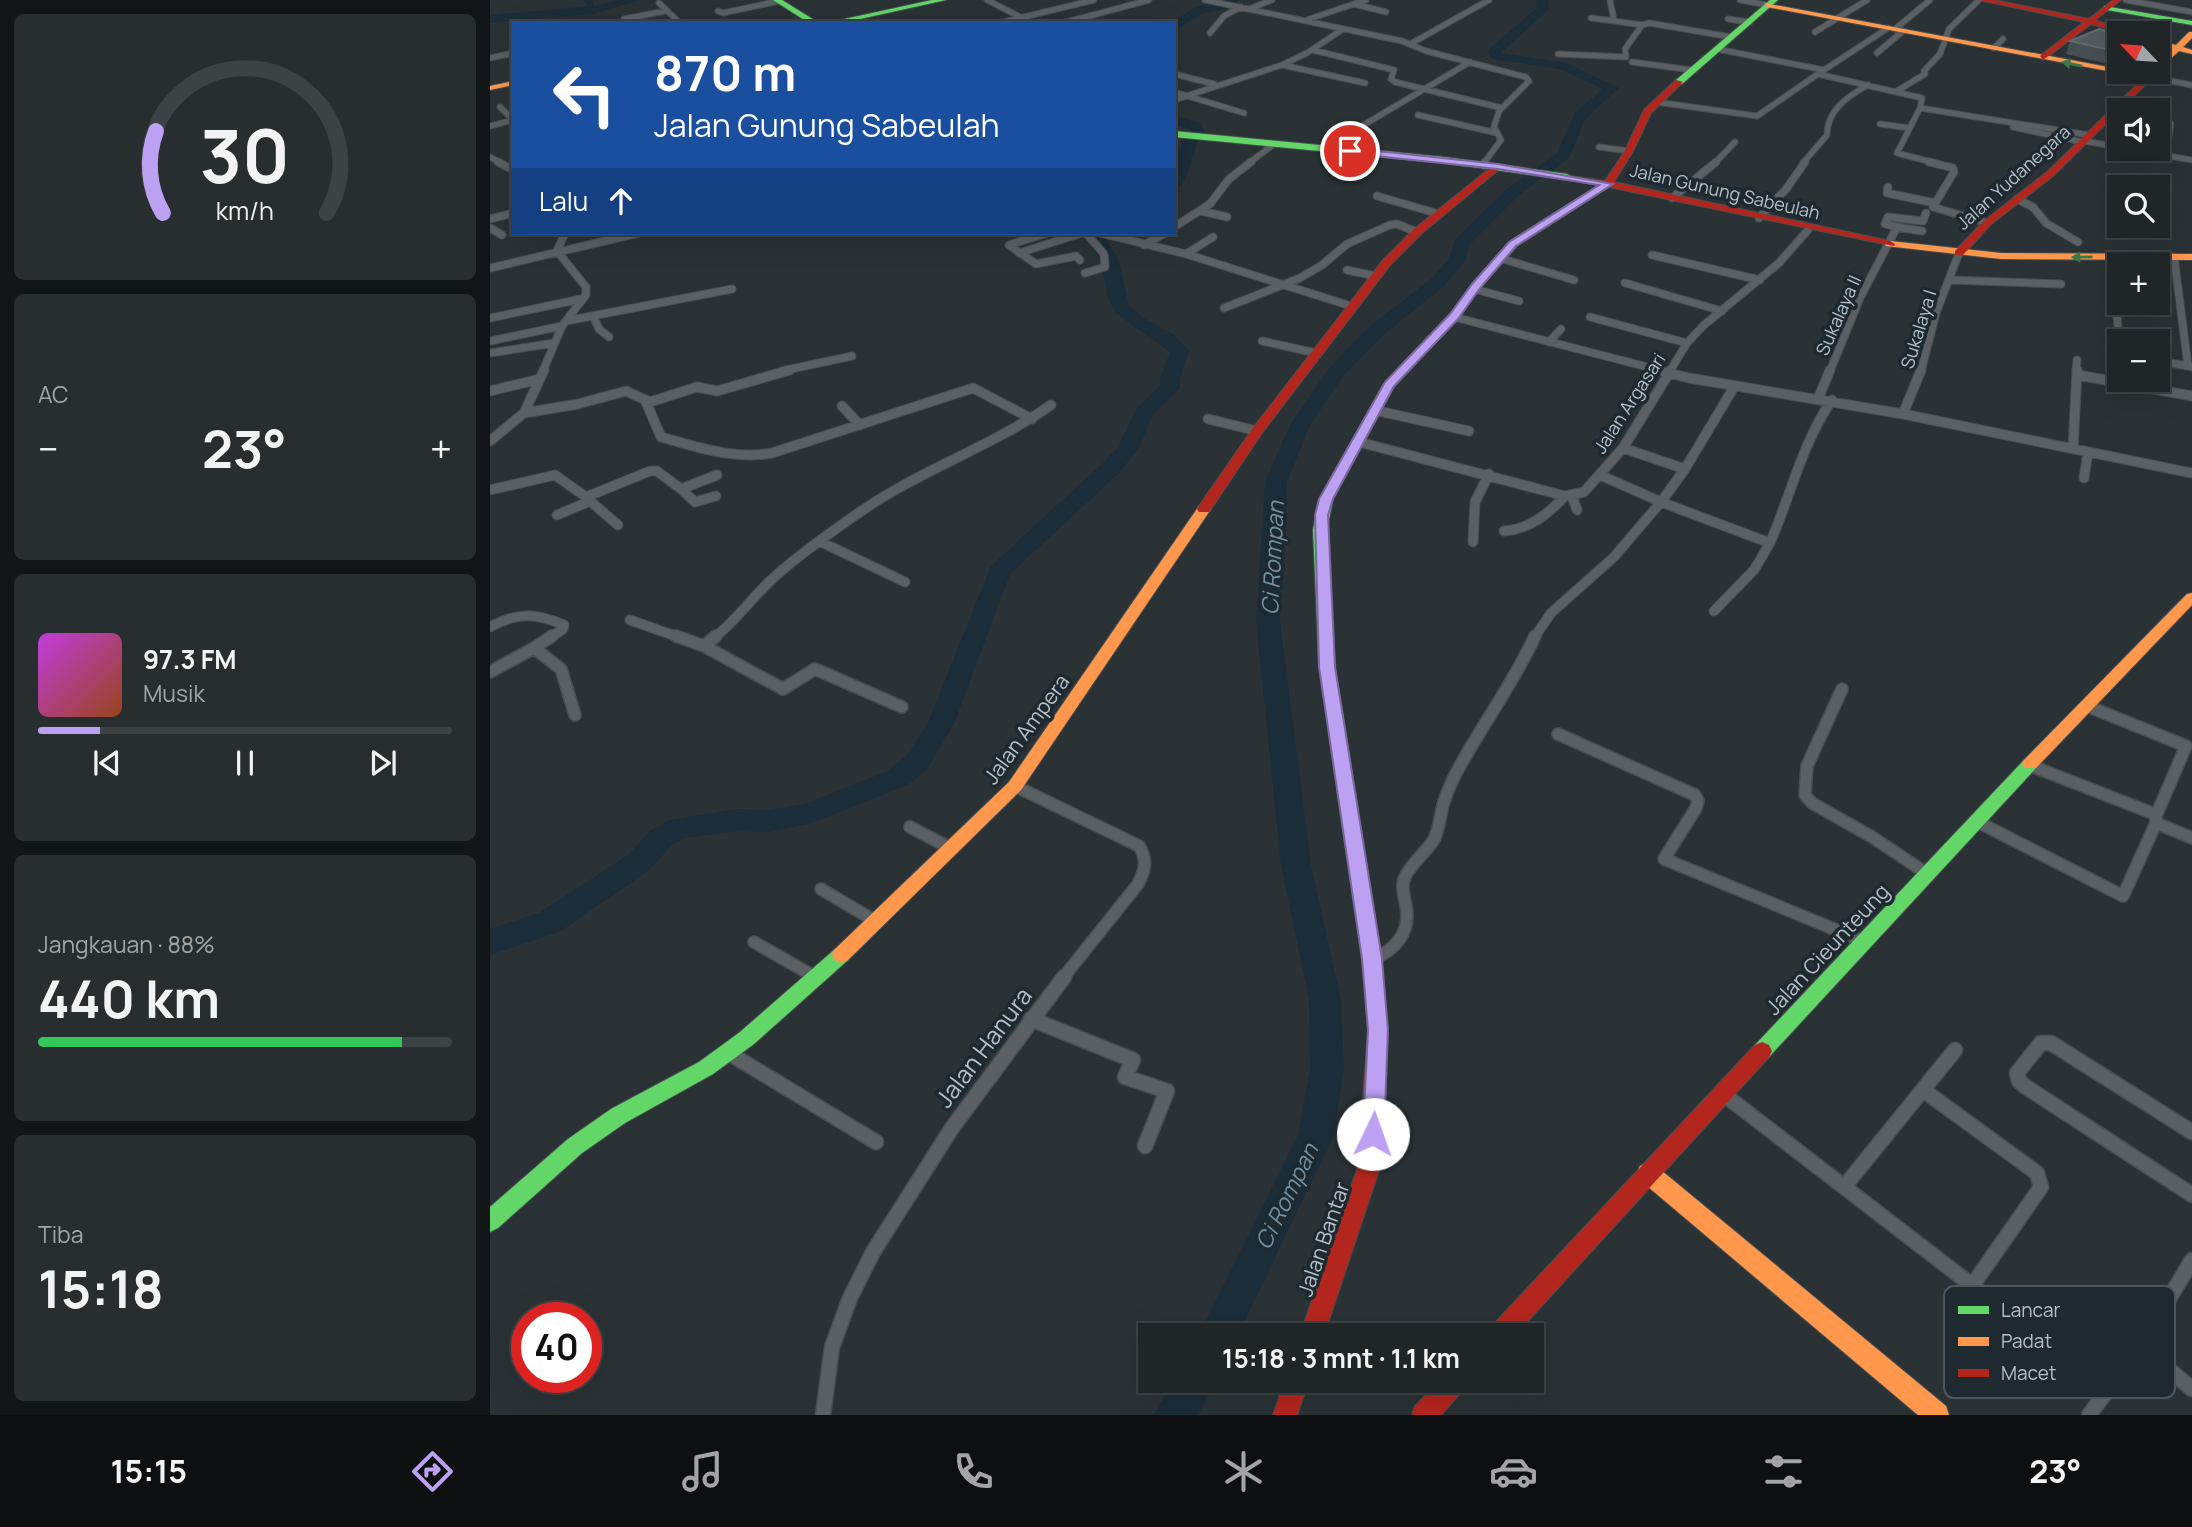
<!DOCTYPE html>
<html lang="id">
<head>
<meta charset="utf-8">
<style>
  body { margin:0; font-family:Manrope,sans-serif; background:#282e30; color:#f1f3f6; height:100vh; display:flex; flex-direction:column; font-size:26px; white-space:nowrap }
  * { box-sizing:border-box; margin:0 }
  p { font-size:23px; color:#a2a5a8 }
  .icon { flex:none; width:38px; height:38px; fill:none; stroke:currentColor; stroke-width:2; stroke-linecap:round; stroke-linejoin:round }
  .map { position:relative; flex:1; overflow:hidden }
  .side { display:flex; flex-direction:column; gap:14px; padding:14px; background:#121516; width:490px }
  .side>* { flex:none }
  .top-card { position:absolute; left:21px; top:21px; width:665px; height:214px; border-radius:0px; box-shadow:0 7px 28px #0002,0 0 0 2px #3d4345; background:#1a4fa0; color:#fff; overflow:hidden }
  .needle { width:46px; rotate:295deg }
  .controls { position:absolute; left:1617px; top:21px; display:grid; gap:14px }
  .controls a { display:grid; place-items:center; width:63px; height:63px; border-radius:0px; background:#202628; box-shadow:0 7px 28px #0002,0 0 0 2px #3d4345; font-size:35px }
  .speed { position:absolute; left:21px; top:1302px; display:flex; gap:14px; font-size:35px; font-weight:700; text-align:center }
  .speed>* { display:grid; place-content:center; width:91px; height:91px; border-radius:50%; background:#202628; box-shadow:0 7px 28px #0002,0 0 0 2px #3d4345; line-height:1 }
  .speed .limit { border:10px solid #d22; background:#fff; color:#111 }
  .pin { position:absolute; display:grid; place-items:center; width:60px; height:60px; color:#fff; margin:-30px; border:4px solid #fff; border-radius:50%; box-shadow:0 2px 7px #0007 }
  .me { position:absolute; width:77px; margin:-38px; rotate:3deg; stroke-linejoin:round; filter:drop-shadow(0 0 5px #0008) }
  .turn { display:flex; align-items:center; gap:24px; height:147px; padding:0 28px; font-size:32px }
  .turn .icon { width:91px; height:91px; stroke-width:2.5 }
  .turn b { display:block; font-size:49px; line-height:60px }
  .then { display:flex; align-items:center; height:66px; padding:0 28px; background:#0003; gap:14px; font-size:26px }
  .big { font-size:52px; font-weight:700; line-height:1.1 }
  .side .widget { flex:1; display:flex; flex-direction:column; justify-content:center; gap:10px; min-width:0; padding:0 24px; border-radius:10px; background:#282e30 }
  .side .dial { align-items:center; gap:0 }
  .dial svg { height:182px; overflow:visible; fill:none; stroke:#3d4345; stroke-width:7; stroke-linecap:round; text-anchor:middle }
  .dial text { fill:#f1f3f6; stroke:none }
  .song { display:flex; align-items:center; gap:21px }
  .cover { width:84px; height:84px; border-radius:10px; background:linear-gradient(135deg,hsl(290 70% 55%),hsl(20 70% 35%)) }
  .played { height:7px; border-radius:4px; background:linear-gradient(90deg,#bca0f2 15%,#3d4345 15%) }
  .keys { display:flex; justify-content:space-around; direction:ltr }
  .heat { display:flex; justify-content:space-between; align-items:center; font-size:38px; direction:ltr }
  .charge { height:10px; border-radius:5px; background:linear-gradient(90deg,#34c759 88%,#3d4345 0) }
  .trip { position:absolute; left:648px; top:1323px; width:406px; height:70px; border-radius:0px; background:#202628; box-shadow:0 7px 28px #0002,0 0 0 2px #3d4345; font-weight:700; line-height:70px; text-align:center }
  .tab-bar { display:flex; height:112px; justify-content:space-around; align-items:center; background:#0d0f10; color:#a2a5a8 }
  .tab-bar .icon { width:49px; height:49px }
  .tab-bar .current { color:#bca0f2 }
  .tab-bar b { font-size:32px; color:#f1f3f6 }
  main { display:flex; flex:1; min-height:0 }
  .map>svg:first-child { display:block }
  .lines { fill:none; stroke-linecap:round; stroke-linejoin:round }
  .canal { fill:#1b2d38; fill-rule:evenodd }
  .river { fill:#1b2d38; fill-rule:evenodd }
  .street-far4-casing { stroke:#484f53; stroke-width:7 }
  .street-far3-casing { stroke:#484f53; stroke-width:9 }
  .street-far2-casing { stroke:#484f53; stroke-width:11 }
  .street-far1-casing { stroke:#484f53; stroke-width:14 }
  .street-casing { stroke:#484f53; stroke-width:17 }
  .fast-casing { stroke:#484f53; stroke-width:2 }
  .slow-casing { stroke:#484f53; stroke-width:2 }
  .jam-casing { stroke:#484f53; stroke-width:2 }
  .street-far4 { stroke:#5a6064; stroke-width:5 }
  .street-far3 { stroke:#5a6064; stroke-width:7 }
  .street-far2 { stroke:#5a6064; stroke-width:9 }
  .street-far1 { stroke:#5a6064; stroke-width:11 }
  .street { stroke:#5a6064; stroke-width:14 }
  .fast { fill:#63d668; fill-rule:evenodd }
  .slow { fill:#ff974d; fill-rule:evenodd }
  .jam { fill:#b3261e; fill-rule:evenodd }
  .wall { fill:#474e54 }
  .building { fill:#535b60; stroke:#626a70; stroke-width:2 }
  .oneway { fill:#3d7749 }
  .route { fill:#bca0f2; stroke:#7a689d; stroke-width:2 }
  .labels { text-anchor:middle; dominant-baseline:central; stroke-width:7; stroke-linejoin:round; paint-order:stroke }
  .far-street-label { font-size:18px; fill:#b5bfc7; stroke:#1e2930 }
  .street-label { font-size:21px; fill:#b5bfc7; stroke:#1e2930 }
  .water-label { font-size:23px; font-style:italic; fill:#7091a3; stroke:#1e2930 }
  .near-street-label { font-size:24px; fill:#b5bfc7; stroke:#1e2930 }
  .key { fill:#1e2930; stroke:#4b565d; stroke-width:2 }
  .key-label { font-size:19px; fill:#b5bfc7 }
</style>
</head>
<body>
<main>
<section class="side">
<div class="widget dial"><svg viewBox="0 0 100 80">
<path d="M14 69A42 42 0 1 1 86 69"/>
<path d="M14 69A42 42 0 0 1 11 33" stroke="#bca0f2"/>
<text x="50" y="56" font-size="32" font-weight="700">30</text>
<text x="50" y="72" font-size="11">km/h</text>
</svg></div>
<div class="widget"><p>AC</p>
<div class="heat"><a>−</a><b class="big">23°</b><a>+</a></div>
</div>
<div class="widget">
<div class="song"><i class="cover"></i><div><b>97.3 FM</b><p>Musik</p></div></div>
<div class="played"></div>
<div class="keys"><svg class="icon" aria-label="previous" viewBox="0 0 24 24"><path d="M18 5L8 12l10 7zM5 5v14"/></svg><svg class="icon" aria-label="pause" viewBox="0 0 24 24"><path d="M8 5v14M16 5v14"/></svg><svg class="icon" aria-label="next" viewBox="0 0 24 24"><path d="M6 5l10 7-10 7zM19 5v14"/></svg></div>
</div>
<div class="widget"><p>Jangkauan · 88%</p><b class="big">440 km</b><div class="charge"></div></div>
<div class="widget"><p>Tiba</p><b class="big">15:18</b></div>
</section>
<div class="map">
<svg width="1702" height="1415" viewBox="0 0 1702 1415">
  <rect width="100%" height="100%" fill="#2a3236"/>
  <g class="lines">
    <path class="canal" d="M94,0H102L106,12H100Z"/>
    <path class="river" d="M129,0H150L103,14L0,23V15L103,6Z
      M735,0H749L737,9L711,14L684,31V23H682L703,8Z
      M1046,0H1058L1059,9L1011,53L1077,63L1129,88L1096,118L1079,158L1029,195L979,245L976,260L954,286L893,335L854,375L820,425L797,482L790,621L821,865L851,1000L854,1069L843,1137L748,1335H709L808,1135L820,1069L819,1000L791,865L766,621L775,482L800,425L840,367L879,327L942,278L959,259L965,240L1017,189L1067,153L1085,113L1113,89L1069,69L1002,59L998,52L999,49L1047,8Z
      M684,116L711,123L715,132L708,136L703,135L700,129L684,124Z
      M701,136L708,140L697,174L690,187L684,189C684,170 685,153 696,137Z
      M596,233H612L629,261L639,306L652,317L683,334L699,351L690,378V388L663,415L648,449L629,473L520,574L464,724L437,769L418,785L319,824L277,832L248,831L195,838L181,846L158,871L71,931L0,955V929L49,913L138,855L161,830L179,820L248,809L277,810L315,804L398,771L417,755L438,723L501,566L613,463L628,447L647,408L670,386V378L680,352L626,313L618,299L611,261L598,241Z
      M683,1381H726L708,1415H664Z"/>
    <g class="street-far4-casing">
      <path id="street-far4" d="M497,0L542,23
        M715,0L912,41L936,51L1036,77L1039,81L1009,111L1004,127L1011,140L994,163
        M1250,0L1277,5
        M1636,0L1702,12
        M169,3L190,23
        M864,4L896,12
        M759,9L782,0
        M228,11L233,13L289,1
        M1101,18L1124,21L1120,0
        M819,19L876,0
        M1238,19L1260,22
        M1124,21L1152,25L1159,23L1241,37
        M136,23L134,19L175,11
        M509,23L604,0
        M573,23L659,0
        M1405,29L1440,0
        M1325,32L1377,0
        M720,33L734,16L751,7
        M922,43L999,0
        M1504,48L1513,39
        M1227,49L1334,70L1331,73
        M823,50L904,70L901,79L905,82L1012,108
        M1387,53L1413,31
        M1068,54L1136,57L1135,49L1152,25
        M0,58L23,53
        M1142,62L1202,70
        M792,65L875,83
        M1334,70L1398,28
        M684,74L724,84
        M1660,77L1702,85
        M1407,91L1435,74L1434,71L1450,54L1459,29L1489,0
        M684,92L754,113
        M684,100L792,65L817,53L853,29
        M1166,102L1267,116L1328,74L1432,98L1430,108L1407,153L1445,163
        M10,107L23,120
        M1430,108L1599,135
        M928,115L1007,133
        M1390,124L1420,128
        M0,126L23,120
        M1523,127L1592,142
        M1594,141L1629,147
        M1109,147L1139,151
        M833,149L980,62
        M1638,149L1702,160
        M1676,156L1681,124
        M0,157L11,163
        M759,163L784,144
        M1225,163L1245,142
        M1313,163L1337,135C1337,110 1358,96 1378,85"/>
    </g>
    <g class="street-far3-casing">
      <path id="street-far3" d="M8,162L23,170
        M1439,162L1463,168L1464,172L1443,207L1497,223
        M993,165L995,162
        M1398,187L1397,193L1445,203
        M887,196L949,214
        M1182,198L1226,162
        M1527,199L1543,207L1556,223L1588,242
        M711,211L737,217
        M1269,218L1297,188L1315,162
        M0,219L23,213
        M684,227L720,204L739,179L761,162
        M1407,227L1432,231
        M0,228L12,235
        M557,233L519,245L546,264L586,256L590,260
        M610,233L696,254L861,306
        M654,245L675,233
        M529,253L592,233
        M696,254L723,237
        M1162,255L1270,280
        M1624,257L1629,348
        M1684,257L1698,366L1702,367
        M1009,258L1084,280
        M0,268L149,233
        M857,270L885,276
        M595,273L615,267L614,254L596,233
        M1460,280L1571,284
        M1135,283L1232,311
        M984,289L1029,301
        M734,308L810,278L832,265L857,244L900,225L907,224L927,232
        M103,316L109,329L119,337
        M964,317L1173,371
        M1100,317L1197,343
        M0,318L91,299
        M76,321L242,289
        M0,341L72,326
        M772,341L826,353
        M1059,342L1071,329
        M0,353L64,343
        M1668,361L1698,366
        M53,371L72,326L96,295V287L67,251L75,233
        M292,371L362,356
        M1180,371L1197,343L1214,325L1289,263L1318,230
        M1340,371L1370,298L1407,227L1395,224L1398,217L1433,221L1436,213
        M1431,371L1446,313L1469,253
        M1586,371L1587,360"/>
    </g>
    <g class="street-far2-casing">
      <path id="street-far2" d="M1167,370L1199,378L1413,414L1702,473
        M1588,375L1702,396
        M0,391L50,379
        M1328,399L1340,370
        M156,402L171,437C207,447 244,460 282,453L483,388L542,419
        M352,406L370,425
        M884,410L979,431
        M34,413L88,404L136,391L160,402L207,387L227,391L300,370
        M1413,414L1431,370
        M718,419L767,431
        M0,441L34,413L54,370
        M869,442L1075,496L1094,492L1133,448L1181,370
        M1133,448L1195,469
        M1583,449L1587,370
        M1110,475L1171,502L1280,543C1301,495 1312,443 1342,400
        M1594,478L1598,452
        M191,489L205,502L226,496
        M0,490L65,475L96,497L160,471H167L191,489L227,475
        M1082,496L1087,510
        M100,501L128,525
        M67,515L100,501L98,499
        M1014,531C1040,529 1058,514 1075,496
        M329,541L415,582
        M983,542L985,502L999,474
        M1224,611L1264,570L1280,543
        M140,620L191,638
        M0,627C28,612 45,613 74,625L73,629L60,638
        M224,638C244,622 259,602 277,584C301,560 341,532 370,512C430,470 501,447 561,405
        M1044,638L1061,613L1124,557L1171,502L1195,469L1244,387"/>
    </g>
    <g class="street-far1-casing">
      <path id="street-far1" d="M62,636L44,648L71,669L85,715
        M186,636L214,646L293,689L325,669L412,707
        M214,646L226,636
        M0,672L44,648
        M1352,689L1317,766L1315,795L1322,803L1382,837L1436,873
        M1597,706L1696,746L1666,816
        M1068,734L1205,795L1208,801L1206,808L1174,859L1373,941
        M1539,765L1662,813L1666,816V823L1702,838
        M525,786L649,846C658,860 655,870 648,884L572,979
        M1486,821L1633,896L1666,823
        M420,827L462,849
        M331,889L385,921
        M264,942L327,978
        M882,959C905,951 921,932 916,906C914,894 910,886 916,875C923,862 935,853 943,841C949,832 950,816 953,805C957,792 963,778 970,766C994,722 1024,682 1045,636"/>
    </g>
    <g class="street-casing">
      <path id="street" d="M541,1019L643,1060L635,1077L677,1091L655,1146
        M237,1052L386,1142
        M1433,1090L1547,1173L1551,1187L1482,1286
        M1232,1093L1527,1320
        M1702,1132L1561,1043H1551L1527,1073L1529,1081L1536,1087L1702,1195
        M1354,1187L1465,1050
        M1651,1346L1702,1389
        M333,1415L342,1347L360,1298L383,1252L462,1128L574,977
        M1599,1415L1651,1346L1702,1260"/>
    </g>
    <g class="fast-casing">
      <path id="fast" d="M283,0H292L329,23H319Z
        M442,0H456L352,23H336Z
        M1280,0H1288L1192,84H1186V80Z
        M1614,6L1702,21V25L1617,10Z
        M684,131L954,157L1077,174L1082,177L1077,180L954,163L684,137Z
        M937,342L943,345L904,387L843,499L837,530L845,667L858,749L850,755L842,749L829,667L823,530L829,499L893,385L933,343Z
        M1540,758L1546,760L1548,764L1546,768L1279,1057L1272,1060L1265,1057L1262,1051L1265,1045L1534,760Z
        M351,947L358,950L360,955L358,960L264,1044L223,1074L135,1123L92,1153L8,1228L0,1232V1207L78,1139L121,1109L209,1062L250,1032L344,950Z"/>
    </g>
    <g class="slow-casing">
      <path id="slow" d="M1274,3L1629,69V72L1660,75L1664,77L1660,79L1277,7Z
        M1699,32H1702V38L1693,47L1702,50V54L1689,51L1668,70V64L1682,49L1668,45V41L1686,45Z
        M23,81V85L0,90V86Z
        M1400,241L1511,253L1702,254V260L1511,259L1396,246L1395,244Z
        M714,505L721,509L531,790L358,960L351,963L344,960L342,955L344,950L519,782L709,506Z
        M1702,593V605L1546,768H1534L1532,764L1534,760L1697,594Z
        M1158,1163L1166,1166L1456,1406L1459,1415H1428L1150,1180L1147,1173L1150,1166Z"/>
    </g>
    <g class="jam-casing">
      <path id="jam" d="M1489,0H1504L1599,19L1623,0H1631L1605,20L1643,33H1632L1601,24L1553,60L1550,56L1594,22Z
        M1660,72H1668L1563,176L1500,225L1473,255H1465V251L1494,221L1557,172Z
        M1186,80L1193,82L1161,113L1143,151L1124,182L1400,241L1405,244L1404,246L1119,187L1027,246L990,288L968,319L941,347H933V343L960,315L982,284L1019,242L1109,185L1074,179V175L1115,181L1135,151L1154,110Z
        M1005,164L1013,166L931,234L901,264L772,433L719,512H709L707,509L763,428L893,260L923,230Z
        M850,743L858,749L891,959L898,1030L890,1167L834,1335H810L868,1167L878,1030L873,959L842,749Z
        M1272,1042L1279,1045L1282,1051L1279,1057L1025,1335H997L1001,1327L1265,1045Z
        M795,1381H819L807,1415H783Z
        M950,1381H978L974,1389L951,1415H922L925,1406Z"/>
    </g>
    <use href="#street-far4" class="street-far4"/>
    <use href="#street-far3" class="street-far3"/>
    <use href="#street-far2" class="street-far2"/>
    <use href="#street-far1" class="street-far1"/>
    <use href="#street" class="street"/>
    <use href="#fast" class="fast"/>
    <use href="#slow" class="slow"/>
    <use href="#jam" class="jam"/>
  </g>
  <path class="wall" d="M1629,34V64L1626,66L1576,54L1580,41Z"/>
  <path class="building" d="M1609,29L1629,34V52L1580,41Z"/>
  <defs><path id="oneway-solid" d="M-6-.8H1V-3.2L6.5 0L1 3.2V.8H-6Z" transform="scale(1.75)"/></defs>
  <g class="oneway">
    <use href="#oneway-solid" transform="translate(1582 64) rotate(-168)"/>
    <use href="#oneway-solid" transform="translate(1592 257) rotate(179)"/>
  </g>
  <path class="route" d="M860,148L1008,164L1123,184L1026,246L990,288L968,319L904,386L843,499L838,515L845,667L892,959L898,1030L894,1134L891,1140L883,1143L876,1140L873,1134L878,1030L872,959L829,667L825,515L829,499L895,382L960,314L982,284L1019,242L1109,185L1008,169L856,153L855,151Z"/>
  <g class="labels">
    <g class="far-street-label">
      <text transform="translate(1523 177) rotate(-42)">Jalan Yudanegara</text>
      <text transform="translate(1235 191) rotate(13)">Jalan Gunung Sabeulah</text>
      <text transform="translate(1348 315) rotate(-66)">Sukalaya II</text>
      <text transform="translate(1428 329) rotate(-73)">Sukalaya I</text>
      <text transform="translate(1139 403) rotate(-57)">Jalan Argasari</text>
    </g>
    <g class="street-label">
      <text transform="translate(536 729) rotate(-54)">Jalan Ampera</text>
      <text transform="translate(1337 949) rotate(-47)">Jalan Cieunteung</text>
      <text transform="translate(833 1239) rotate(-71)">Jalan Bantar</text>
    </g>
    <g class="water-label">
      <text transform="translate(782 558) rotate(-87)">Ci Rompan</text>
      <text transform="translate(796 1196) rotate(-64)">Ci Rompan</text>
    </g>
    <g class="near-street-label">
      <text transform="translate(493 1047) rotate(-53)">Jalan Hanura</text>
    </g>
  </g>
  <rect x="1454" y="1286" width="231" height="112" rx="10" class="key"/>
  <rect x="1468" y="1306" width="31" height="8" fill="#63d668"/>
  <rect x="1468" y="1337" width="31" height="9" fill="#ff974d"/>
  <rect x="1468" y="1369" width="31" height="8" fill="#b3261e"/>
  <g class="key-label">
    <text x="1511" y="1317">Lancar</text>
    <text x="1511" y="1348">Padat</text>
    <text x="1511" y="1380">Macet</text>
  </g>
</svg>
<div class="controls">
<a><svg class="needle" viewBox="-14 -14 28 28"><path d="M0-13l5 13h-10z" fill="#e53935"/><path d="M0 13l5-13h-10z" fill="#a2a5a8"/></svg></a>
<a><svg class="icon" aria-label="sound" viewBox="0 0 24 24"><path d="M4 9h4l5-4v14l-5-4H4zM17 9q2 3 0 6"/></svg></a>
<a><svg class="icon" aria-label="search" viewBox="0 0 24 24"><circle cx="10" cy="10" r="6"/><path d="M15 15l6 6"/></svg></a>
<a>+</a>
<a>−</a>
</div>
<div class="speed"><div class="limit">40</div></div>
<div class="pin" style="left:860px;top:151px;background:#d93025"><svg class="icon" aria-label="arrive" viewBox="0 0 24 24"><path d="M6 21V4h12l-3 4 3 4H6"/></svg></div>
<svg class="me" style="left:883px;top:1134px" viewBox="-20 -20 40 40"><circle r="19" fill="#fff"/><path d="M0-13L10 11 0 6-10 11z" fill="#bca0f2"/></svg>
<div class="trip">15:18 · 3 mnt · 1.1 km</div>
<div class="top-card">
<div class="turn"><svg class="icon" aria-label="left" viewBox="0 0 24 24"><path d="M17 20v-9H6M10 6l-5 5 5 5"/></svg><div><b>870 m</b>Jalan Gunung Sabeulah</div></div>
<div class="then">Lalu<svg class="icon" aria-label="ahead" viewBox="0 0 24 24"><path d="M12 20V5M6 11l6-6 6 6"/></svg></div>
</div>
</div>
</main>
<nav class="tab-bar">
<b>15:15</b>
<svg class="icon current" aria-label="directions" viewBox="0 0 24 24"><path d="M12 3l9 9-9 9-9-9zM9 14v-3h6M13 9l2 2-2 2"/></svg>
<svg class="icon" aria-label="music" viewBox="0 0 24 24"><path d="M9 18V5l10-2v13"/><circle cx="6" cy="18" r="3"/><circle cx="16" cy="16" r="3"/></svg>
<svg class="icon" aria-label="phone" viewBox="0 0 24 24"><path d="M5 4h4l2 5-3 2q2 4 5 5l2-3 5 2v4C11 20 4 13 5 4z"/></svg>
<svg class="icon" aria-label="climate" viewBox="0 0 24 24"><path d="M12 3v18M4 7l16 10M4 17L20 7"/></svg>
<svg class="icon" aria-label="car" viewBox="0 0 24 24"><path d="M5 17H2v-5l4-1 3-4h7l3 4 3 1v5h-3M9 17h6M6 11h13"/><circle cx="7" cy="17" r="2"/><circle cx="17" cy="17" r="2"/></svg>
<svg class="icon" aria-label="filters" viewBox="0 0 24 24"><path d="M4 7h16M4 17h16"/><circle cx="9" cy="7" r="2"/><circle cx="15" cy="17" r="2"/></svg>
<b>23°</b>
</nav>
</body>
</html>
